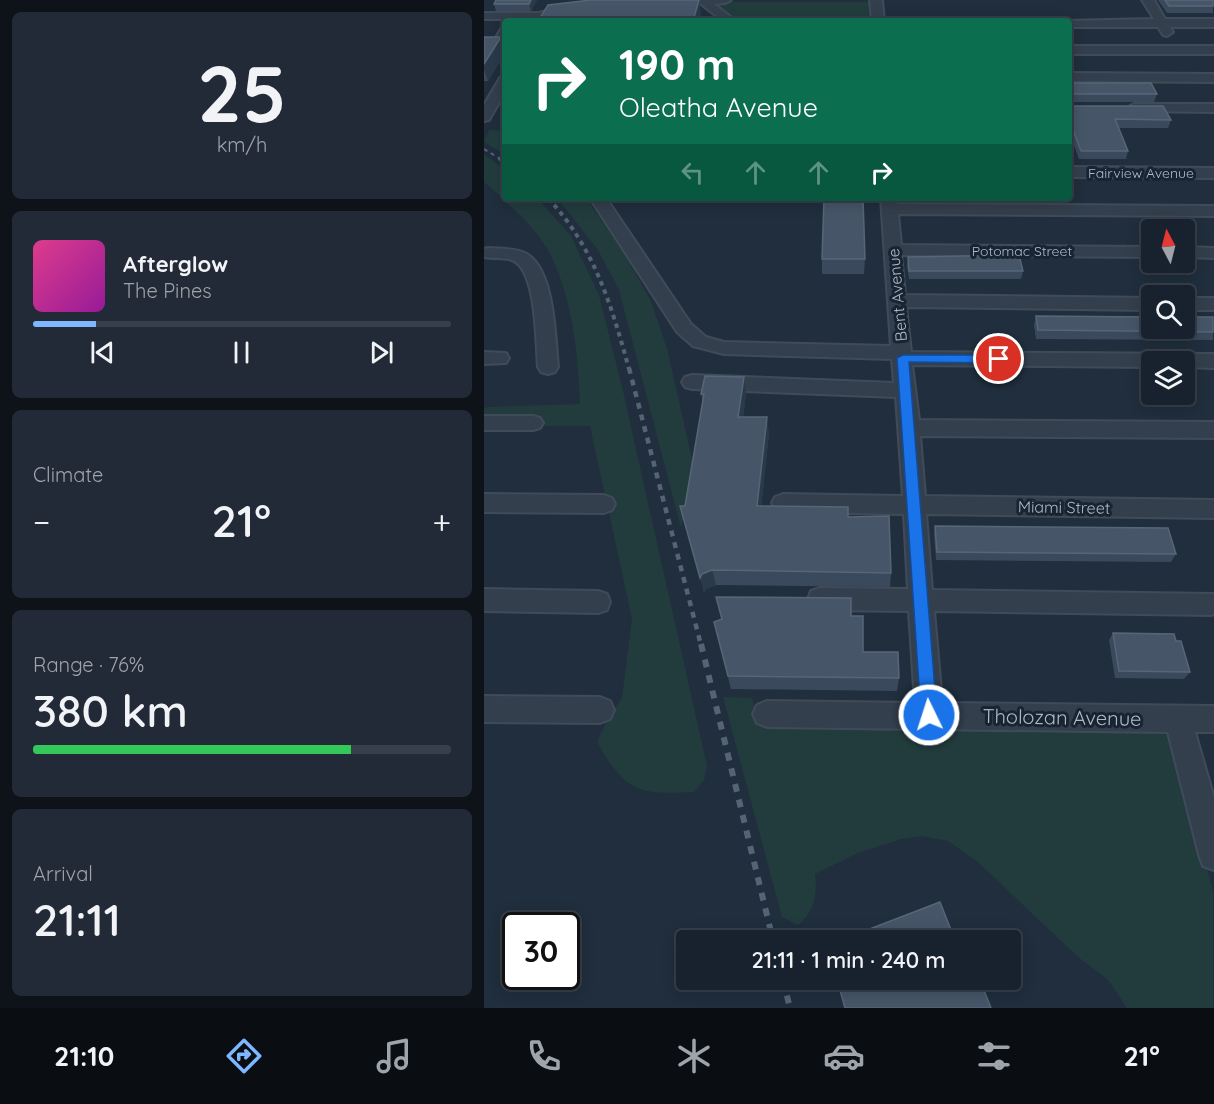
<!DOCTYPE html>
<html lang="en">
<head>
<meta charset="utf-8">
<style>
  body { margin:0; font-family:Quicksand,sans-serif; background:#212a36; color:#f1f3f6; height:100vh; display:flex; flex-direction:column; font-size:22px; white-space:nowrap }
  * { box-sizing:border-box; margin:0 }
  p { font-size:20px; color:#9fa4aa }
  .icon { flex:none; width:33px; height:33px; fill:none; stroke:currentColor; stroke-width:2; stroke-linecap:round; stroke-linejoin:round }
  .map { position:relative; flex:1; overflow:hidden }
  .drawer { display:flex; flex-direction:column; gap:12px; padding:12px; background:#0d1319; width:484px }
  .drawer>* { flex:none }
  .top-card { position:absolute; left:18px; top:18px; width:570px; height:183px; border-radius:6px; box-shadow:0 3px 15px #0003,0 0 0 2px #363f4a; background:#0b6e4f; color:#fff; overflow:hidden }
  .needle { width:39px; rotate:353deg }
  .buttons { position:absolute; left:657px; top:219px; display:grid; gap:12px }
  .buttons a { display:grid; place-items:center; width:54px; height:54px; border-radius:6px; background:#18222e; box-shadow:0 3px 15px #0003,0 0 0 2px #363f4a; font-size:30px }
  .speed { position:absolute; left:18px; top:912px; display:flex; gap:12px; font-size:30px; font-weight:700; text-align:center }
  .speed>* { display:grid; place-content:center; width:78px; height:78px; border-radius:50%; background:#18222e; box-shadow:0 3px 15px #0003,0 0 0 2px #363f4a; line-height:1 }
  .speed .limit { border:3px solid #111; border-radius:9px; background:#fff; color:#111 }
  .pin { position:absolute; display:grid; place-items:center; width:51px; height:51px; color:#fff; margin:-26px; border:3px solid #fff; border-radius:50%; box-shadow:0 2px 6px #0007 }
  .me { position:absolute; width:66px; margin:-33px; rotate:356deg; stroke-linejoin:round; filter:drop-shadow(0 0 4px #0008) }
  .turn { display:flex; align-items:center; gap:21px; height:126px; padding:0 18px; font-size:27px }
  .turn .icon { width:78px; height:78px; stroke-width:2.5 }
  .turn b { display:block; font-size:42px; line-height:51px }
  .lanes { display:flex; align-items:center; height:57px; padding:0 18px; background:#0003; justify-content:center; gap:30px; direction:ltr }
  .lanes .off { opacity:.35 }
  .big { font-size:45px; font-weight:600; line-height:1.1 }
  .drawer .card { flex:1; display:flex; flex-direction:column; justify-content:center; gap:9px; min-width:0; padding:0 21px; border-radius:9px; background:#212a36 }
  .drawer .dial { align-items:center; gap:0 }
  .dial b { font-size:78px; line-height:1 }
  .song { display:flex; align-items:center; gap:18px }
  .cover { width:72px; height:72px; border-radius:9px; background:linear-gradient(135deg,hsl(330 70% 55%),hsl(300 70% 35%)) }
  .played { height:6px; border-radius:3px; background:linear-gradient(90deg,#7eb6ff 15%,#363f4a 15%) }
  .keys { display:flex; justify-content:space-around; direction:ltr }
  .heat { display:flex; justify-content:space-between; align-items:center; font-size:33px; direction:ltr }
  .charge { height:9px; border-radius:4px; background:linear-gradient(90deg,#34c759 76%,#363f4a 0) }
  .trip { position:absolute; left:192px; top:930px; width:345px; height:60px; border-radius:6px; background:#18222e; box-shadow:0 3px 15px #0003,0 0 0 2px #363f4a; font-weight:600; line-height:60px; text-align:center }
  .dock { display:flex; height:96px; justify-content:space-around; align-items:center; background:#0a0e12; color:#9fa4aa }
  .dock .icon { width:42px; height:42px }
  .dock .current { color:#7eb6ff }
  .dock b { font-size:27px; color:#f1f3f6 }
  main { display:flex; flex:1; min-height:0 }
  .map>svg:first-child { display:block }
  .green { fill:#223c3e }
  .lines { fill:none; stroke-linecap:round; stroke-linejoin:round }
  .minor-casing { stroke:#404b59; stroke-width:4 }
  .minor { fill:#343f4d; fill-rule:evenodd }
  .rail-far3 { stroke:#556475; stroke-width:2; stroke-dasharray:4 4; stroke-linecap:butt }
  .rail-far2 { stroke:#556475; stroke-width:4; stroke-dasharray:4.5 4.5; stroke-linecap:butt }
  .rail-far1 { stroke:#556475; stroke-width:4.5; stroke-dasharray:6 6; stroke-linecap:butt }
  .rail { stroke:#556475; stroke-width:6; stroke-dasharray:8 8; stroke-linecap:butt }
  .wall { fill:#3a4a5c }
  .shaded-wall { fill:#2a3a4b }
  .building { fill:#465668; stroke:#576677; stroke-width:1.5 }
  .route { fill:#1a73e8; stroke:#114b97; stroke-width:1.5 }
  .labels { text-anchor:middle; dominant-baseline:central; stroke-width:6; stroke-linejoin:round; paint-order:stroke }
  .far-street-label { font-size:14px; fill:#afbac9; stroke:#192432 }
  .street-label { font-size:16px; fill:#afbac9; stroke:#192432 }
  .near-street-label { font-size:20px; fill:#afbac9; stroke:#192432 }
</style>
</head>
<body>
<main>
<section class="drawer">
<div class="card dial"><b>25</b><p>km/h</p></div>
<div class="card">
<div class="song"><i class="cover"></i><div><b>Afterglow</b><p>The Pines</p></div></div>
<div class="played"></div>
<div class="keys"><svg class="icon" aria-label="previous" viewBox="0 0 24 24"><path d="M18 5L8 12l10 7zM5 5v14"/></svg><svg class="icon" aria-label="pause" viewBox="0 0 24 24"><path d="M8 5v14M16 5v14"/></svg><svg class="icon" aria-label="next" viewBox="0 0 24 24"><path d="M6 5l10 7-10 7zM19 5v14"/></svg></div>
</div>
<div class="card"><p>Climate</p>
<div class="heat"><a>−</a><b class="big">21°</b><a>+</a></div>
</div>
<div class="card"><p>Range · 76%</p><b class="big">380 km</b><div class="charge"></div></div>
<div class="card"><p>Arrival</p><b class="big">21:11</b></div>
</section>
<div class="map">
<svg width="730" height="1008" viewBox="0 0 730 1008">
  <rect width="100%" height="100%" fill="#202e3d"/>
  <path class="green" d="M239,2H384L387,4L388,21H253L232,7Z
    M5,130L21,131V155L0,142Z
    M0,154L21,170V198H53L87,236L115,295L139,391L223,766L220,780L210,792C155,795 141,792 113,742L124,718L138,698L148,619L106,426H61L57,421H0V409L3,407L96,404C94,355 89,301 67,256C54,229 23,202 0,182Z
    M73,198H102L139,252L166,299L183,348L210,468L197,528L135,290L114,250Z
    M239,697L268,698L275,723L281,728L690,732L729,892V1008H643L624,980L594,957L495,863L464,841L439,836L417,839L374,853L331,874C334,893 330,913 314,925L298,917Z"/>
  <g class="lines">
    <g class="minor-casing">
      <path id="minor" d="M180,0H247L241,3L230,4L252,21H239L217,4H185L181,3Z
        M386,0H398L400,21H388Z
        M658,0H670L681,19H730V27H686L689,32L683,36L679,35L674,27H585V21H581L670,19Z
        M85,7L91,10L89,12L54,19H0V13H54Z
        M21,28V45L12,44L10,41L17,29Z
        M585,46H730V54H585Z
        M585,73L730,74V82L585,81Z
        M21,77V92L5,120L0,121V105L16,78Z
        M650,104H730V112L645,111L643,108Z
        M585,167L730,168V178L585,177Z
        M106,198H122L207,324L222,337L240,342L407,346L397,198H413V204L730,206V216L414,214L417,245L668,247V257L417,255L421,295L668,298V310L422,307L427,352L730,354V368L700,367V362H668V367L428,365L435,420L730,422V438L436,436L441,496L730,500V518L442,514L448,590L730,594V614L727,615L450,611L458,703L730,706V732H711L730,798V870L719,866L715,855L684,732L283,727L273,723L269,714L273,705L283,701L431,703L425,611L336,610L327,607L324,599L327,591L336,588L424,589L420,514L299,512L291,509L288,503L291,497L299,494L419,496L412,397L208,389L201,387L198,382L201,377L208,375L410,383L408,359L240,354L209,346L193,332Z
        M700,247L730,248V258L700,257Z
        M4,248C16,249 30,248 41,253C71,268 71,338 74,367L71,372L64,374L57,372L54,367C52,344 53,269 28,260C20,257 9,259 0,257V249Z
        M700,298H730V310H700Z
        M0,352L22,353L25,358L22,363L0,364Z
        M0,416H49L56,418L59,423L56,428L49,430H0Z
        M0,494L120,495L128,498L131,504L128,510L120,513L0,512Z
        M0,589L114,591L123,594L126,602L123,610L114,613L0,611Z
        M0,696L116,697L126,701L130,710L126,719L116,723L0,722Z"/>
    </g>
    <use href="#minor" class="minor"/>
    <path class="rail-far3" d="M0,149L18,160"/>
    <path class="rail-far2" d="M15,158L21,162
      M64,198C111,249 127,304 145,369"/>
    <path class="rail-far1" d="M145,368L217,645"/>
    <path class="rail" d="M217,644L289,940
      M299,980L306,1008"/>
  </g>
  <path class="wall" d="M53,0L47,11H12L10,4Z
    M674,0H729V13H683Z
    M0,37H17L21,51V53L4,81H0Z
    M585,83L673,94L670,102H585Z
    M585,104L587,106L687,120L684,128H634L644,151L642,159H595L585,132Z
    M424,257L539,271L537,279H425L423,266Z
    M338,259H381L380,274H338Z
    M552,316L729,317V340L552,339L550,325Z
    M262,393L259,417L285,433L277,506L364,517L407,573L406,587L232,585L222,589L220,593L201,506L219,402L217,394Z
    M451,526L692,554L687,562L452,560L450,534Z
    M367,616L379,652L415,678L413,691L247,689L230,622Z
    M629,633L692,641L706,672L700,679L631,678L625,640Z"/>
  <path class="shaded-wall" d="M47,0H53L47,11L45,4Z
    M215,0L217,14L215,21H209Z
    M17,37L21,53L4,81L0,69V64Z
    M260,377L262,393L257,433L254,417Z
    M283,417L285,433L276,522L273,506Z
    M228,570L232,585L222,589L220,593L216,578L218,574Z"/>
  <path class="building" d="M12,0H47L45,4H10Z
    M107,0H215L209,21H54L64,5Z
    M681,0H729V6H685Z
    M0,37H17L0,64Z
    M585,83H667L673,94H587L585,102Z
    M585,104L587,106H679L687,120L631,119L644,151H597L585,119Z
    M340,198H379L381,259H338Z
    M535,255L539,271H425L424,257Z
    M552,316L668,317V328H700V317H729V332L554,330Z
    M221,376L260,377L254,417H283L273,506L364,507V517L405,516L407,573L228,570L218,574L216,578L196,506H201L220,394H217Z
    M451,526L684,528L692,554L453,552Z
    M232,597L367,598V616H379V652H414L415,678L244,676L230,622L238,619Z
    M629,633L690,634L692,641H697L706,672L635,671Z
    M456,902L471,940H357Z
    M353,980H486L490,991L499,988L507,1008H361Z"/>
  <path class="route" d="M419,355H515L520,359L515,363L425,362L453,715L451,721L445,723L439,721L437,715L413,358Z"/>
  <g class="labels">
    <g class="far-street-label">
      <text x="657" y="173">Fairview Avenue</text>
      <text x="538" y="251">Potomac Street</text>
    </g>
    <g class="street-label">
      <text transform="translate(413 295) rotate(-95)">Bent Avenue</text>
      <text transform="translate(580 507) rotate(1)">Miami Street</text>
    </g>
    <g class="near-street-label">
      <text transform="translate(578 717) rotate(1)">Tholozan Avenue</text>
    </g>
  </g>
</svg>
<div class="buttons">
<a><svg class="needle" viewBox="-14 -14 28 28"><path d="M0-13l5 13h-10z" fill="#e53935"/><path d="M0 13l5-13h-10z" fill="#9fa4aa"/></svg></a>
<a><svg class="icon" aria-label="search" viewBox="0 0 24 24"><circle cx="10" cy="10" r="6"/><path d="M15 15l6 6"/></svg></a>
<a><svg class="icon" aria-label="layers" viewBox="0 0 24 24"><path d="M12 4l9 5-9 5-9-5zM3 14l9 5 9-5"/></svg></a>
</div>
<div class="speed"><div class="limit">30</div></div>
<div class="pin" style="left:515px;top:359px;background:#d93025"><svg class="icon" aria-label="arrive" viewBox="0 0 24 24"><path d="M6 21V4h12l-3 4 3 4H6"/></svg></div>
<svg class="me" style="left:445px;top:715px" viewBox="-20 -20 40 40"><circle r="17" fill="#1a73e8" stroke="#fff" stroke-width="3"/><path d="M0-11L8 9 0 5-8 9z" fill="#fff"/></svg>
<div class="trip">21:11 · 1 min · 240 m</div>
<div class="top-card">
<div class="turn"><svg class="icon" aria-label="right" viewBox="0 0 24 24"><path d="M7 20v-9h11M14 6l5 5-5 5"/></svg><div><b>190 m</b>Oleatha Avenue</div></div>
<div class="lanes"><svg class="icon off" aria-label="left" viewBox="0 0 24 24"><path d="M17 20v-9H6M10 6l-5 5 5 5"/></svg><svg class="icon off" aria-label="ahead" viewBox="0 0 24 24"><path d="M12 20V5M6 11l6-6 6 6"/></svg><svg class="icon off" aria-label="ahead" viewBox="0 0 24 24"><path d="M12 20V5M6 11l6-6 6 6"/></svg><svg class="icon" aria-label="right" viewBox="0 0 24 24"><path d="M7 20v-9h11M14 6l5 5-5 5"/></svg></div>
</div>
</div>
</main>
<nav class="dock">
<b>21:10</b>
<svg class="icon current" aria-label="directions" viewBox="0 0 24 24"><path d="M12 3l9 9-9 9-9-9zM9 14v-3h6M13 9l2 2-2 2"/></svg>
<svg class="icon" aria-label="music" viewBox="0 0 24 24"><path d="M9 18V5l10-2v13"/><circle cx="6" cy="18" r="3"/><circle cx="16" cy="16" r="3"/></svg>
<svg class="icon" aria-label="phone" viewBox="0 0 24 24"><path d="M5 4h4l2 5-3 2q2 4 5 5l2-3 5 2v4C11 20 4 13 5 4z"/></svg>
<svg class="icon" aria-label="climate" viewBox="0 0 24 24"><path d="M12 3v18M4 7l16 10M4 17L20 7"/></svg>
<svg class="icon" aria-label="car" viewBox="0 0 24 24"><path d="M5 17H2v-5l4-1 3-4h7l3 4 3 1v5h-3M9 17h6M6 11h13"/><circle cx="7" cy="17" r="2"/><circle cx="17" cy="17" r="2"/></svg>
<svg class="icon" aria-label="filters" viewBox="0 0 24 24"><path d="M4 7h16M4 17h16"/><circle cx="9" cy="7" r="2"/><circle cx="15" cy="17" r="2"/></svg>
<b>21°</b>
</nav>
</body>
</html>
